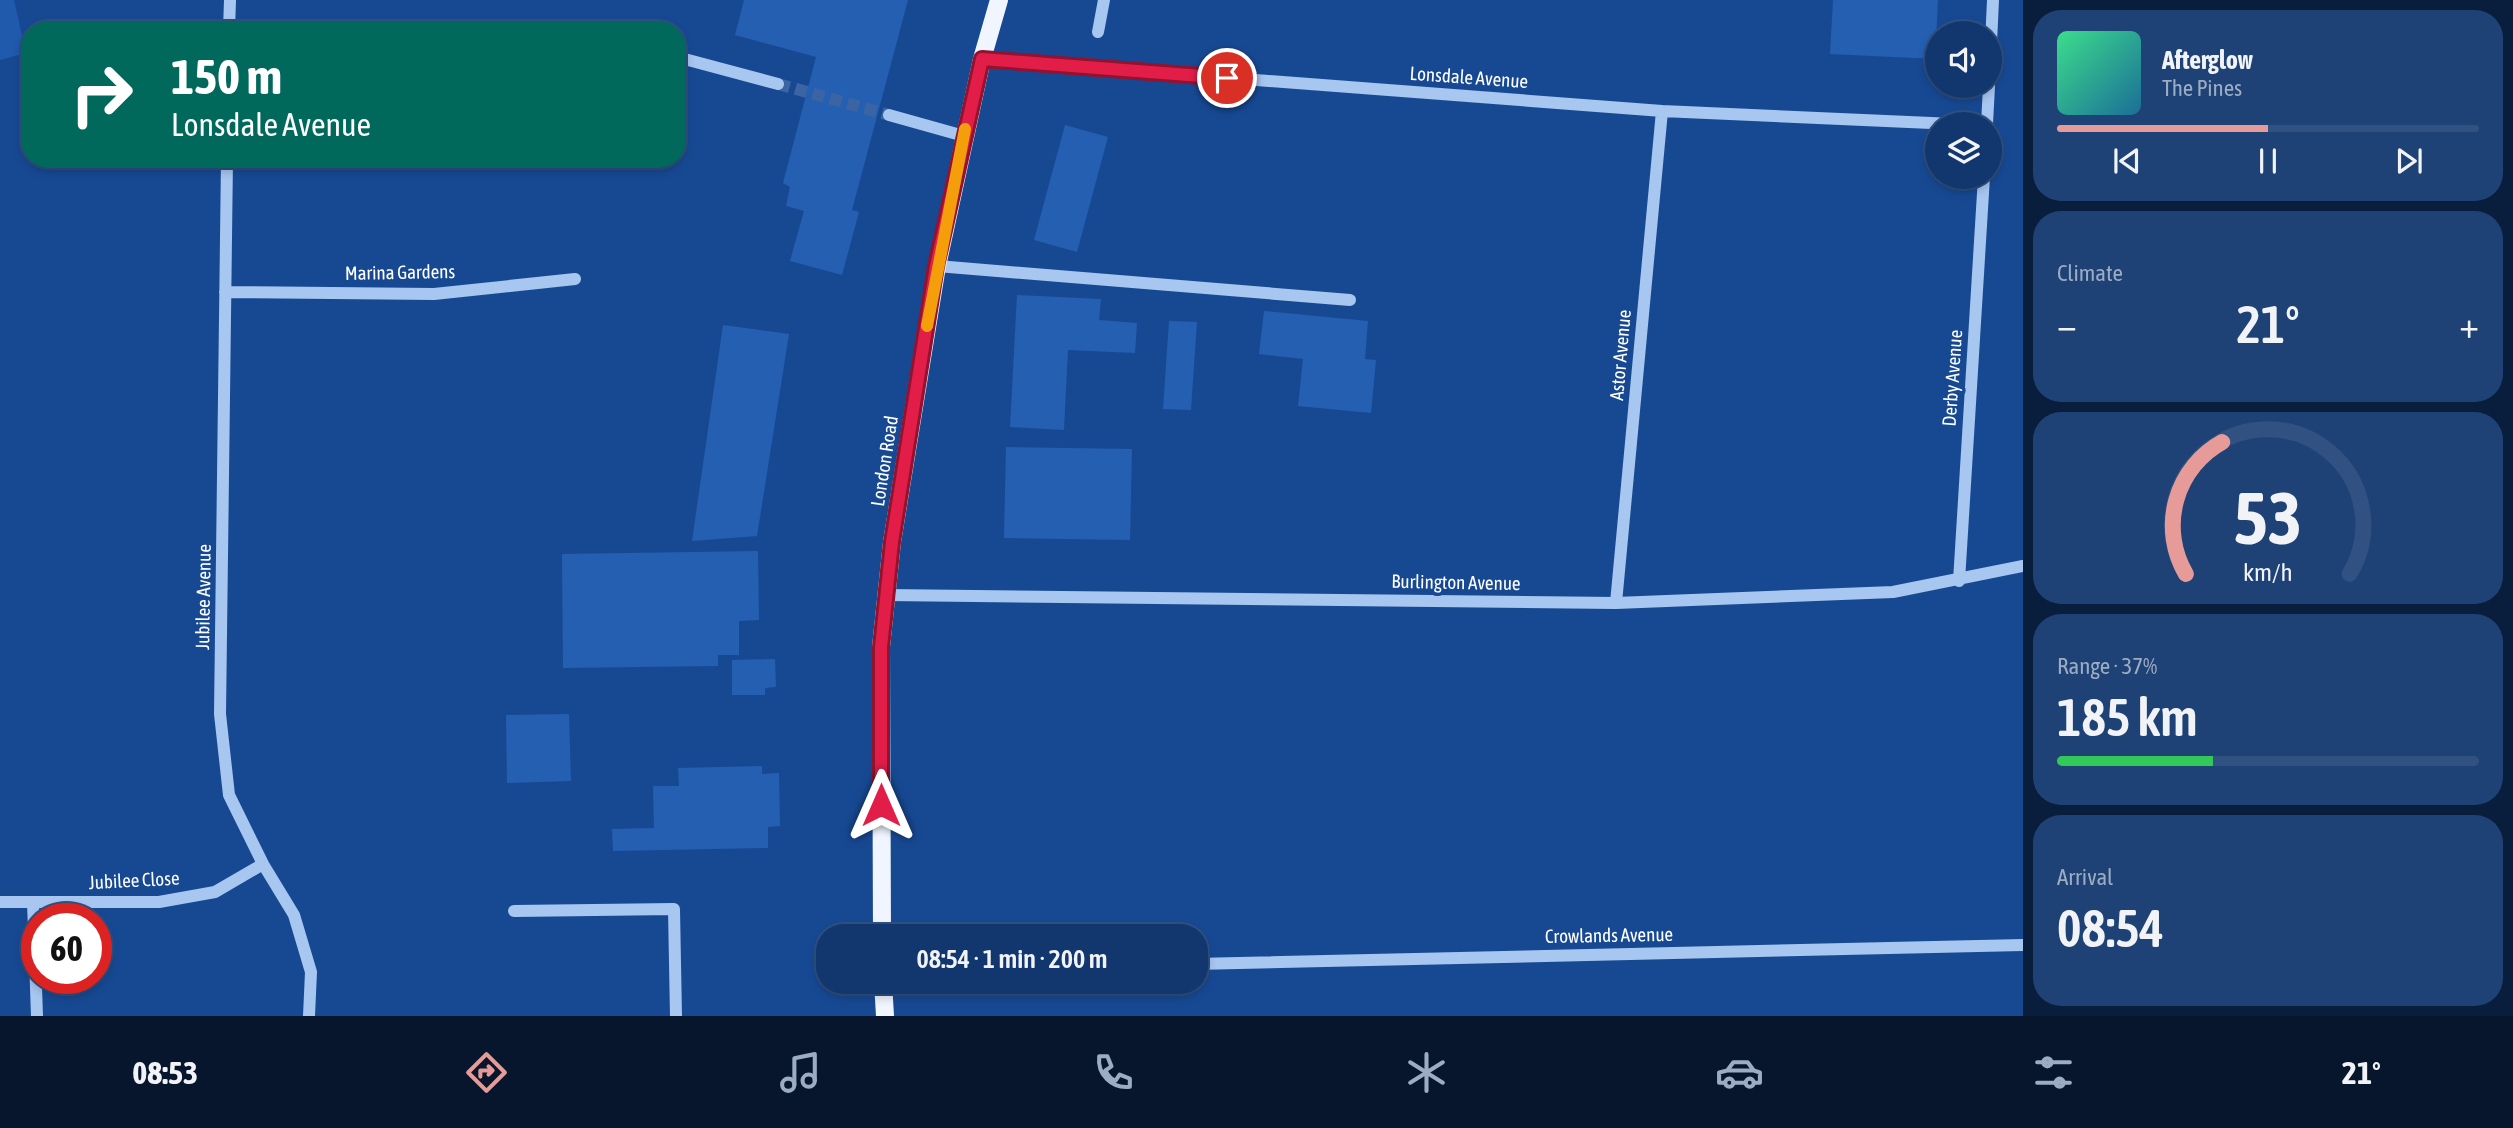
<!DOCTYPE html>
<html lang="en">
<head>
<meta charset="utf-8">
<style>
  body { margin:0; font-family:"Asap Condensed",sans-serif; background:#1e4276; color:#f1f3f6; height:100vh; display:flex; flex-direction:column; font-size:26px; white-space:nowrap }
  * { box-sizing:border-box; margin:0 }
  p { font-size:23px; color:#9cacc2 }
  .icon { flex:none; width:38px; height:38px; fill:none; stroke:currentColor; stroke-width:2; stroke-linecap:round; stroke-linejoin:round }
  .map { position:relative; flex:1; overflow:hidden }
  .details { display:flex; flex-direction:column; gap:10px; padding:10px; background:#091e3c; width:490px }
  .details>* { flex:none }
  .banner { position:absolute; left:21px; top:21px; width:665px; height:147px; border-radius:28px; box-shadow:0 4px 10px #0003,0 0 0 2px #305181; background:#00695c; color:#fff; overflow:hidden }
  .buttons { position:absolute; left:1925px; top:21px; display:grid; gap:14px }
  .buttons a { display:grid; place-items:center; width:77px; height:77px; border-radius:50%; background:#11376e; box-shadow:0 4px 10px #0003,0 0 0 2px #305181; font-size:35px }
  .speed { position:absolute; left:21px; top:903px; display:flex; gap:14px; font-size:35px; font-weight:700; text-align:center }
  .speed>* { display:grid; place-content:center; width:91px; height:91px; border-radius:50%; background:#11376e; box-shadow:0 4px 10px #0003,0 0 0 2px #305181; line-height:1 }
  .speed .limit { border:10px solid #d22; background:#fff; color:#111 }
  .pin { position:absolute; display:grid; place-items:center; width:60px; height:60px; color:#fff; margin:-30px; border:4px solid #fff; border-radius:50%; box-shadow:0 2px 7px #0007 }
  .me { position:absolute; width:77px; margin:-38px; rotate:0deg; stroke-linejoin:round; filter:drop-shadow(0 0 5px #0008) }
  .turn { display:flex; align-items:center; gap:24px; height:147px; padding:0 35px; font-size:32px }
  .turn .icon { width:91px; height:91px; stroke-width:2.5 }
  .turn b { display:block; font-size:49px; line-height:60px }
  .big { font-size:52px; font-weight:600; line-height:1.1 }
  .details .widget { flex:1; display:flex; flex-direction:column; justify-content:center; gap:10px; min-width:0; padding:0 24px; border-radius:28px; background:#1e4276 }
  .details .dial { align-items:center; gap:0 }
  .dial svg { height:182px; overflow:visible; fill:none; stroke:#305181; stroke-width:7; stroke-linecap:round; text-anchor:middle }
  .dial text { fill:#f1f3f6; stroke:none }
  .song { display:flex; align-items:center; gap:21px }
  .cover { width:84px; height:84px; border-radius:10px; background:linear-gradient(135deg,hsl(150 70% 55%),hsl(200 70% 35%)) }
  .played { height:7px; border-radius:4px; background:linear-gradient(90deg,#e69b98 50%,#305181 50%) }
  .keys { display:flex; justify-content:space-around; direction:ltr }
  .heat { display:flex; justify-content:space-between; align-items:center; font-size:38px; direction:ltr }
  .charge { height:10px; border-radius:5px; background:linear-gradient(90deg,#34c759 37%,#305181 0) }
  .trip { position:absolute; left:816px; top:924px; width:392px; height:70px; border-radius:28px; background:#11376e; box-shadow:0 4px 10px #0003,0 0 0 2px #305181; font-weight:600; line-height:70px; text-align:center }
  .tabs { display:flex; height:112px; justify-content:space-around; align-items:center; background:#07162c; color:#9cacc2 }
  .tabs .icon { width:49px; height:49px }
  .tabs .active { color:#e69b98 }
  .tabs b { font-size:32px; color:#f1f3f6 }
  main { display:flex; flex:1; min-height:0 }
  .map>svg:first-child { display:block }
  .green { fill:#1f5aad }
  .building { fill:#255fb2 }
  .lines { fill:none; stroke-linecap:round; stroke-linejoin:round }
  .minor-tunnel { stroke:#3a64a3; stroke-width:12; stroke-dasharray:12 6; stroke-linecap:butt }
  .minor { stroke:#a7c6f0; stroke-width:12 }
  .major { stroke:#f0f5ff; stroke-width:18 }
  .route-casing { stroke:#92132f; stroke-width:18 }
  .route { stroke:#e11d48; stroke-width:12 }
  .slow { stroke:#f59e0b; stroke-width:12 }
  .labels { text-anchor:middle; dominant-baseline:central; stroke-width:7; stroke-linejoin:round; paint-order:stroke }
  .street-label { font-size:19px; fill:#fff; stroke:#174993 }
</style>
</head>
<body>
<main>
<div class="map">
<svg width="2023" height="1016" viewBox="0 0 2023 1016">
  <rect width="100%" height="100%" fill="#174993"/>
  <path class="green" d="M0,0H14L26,53L0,60Z"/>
  <path class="building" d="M744,0H908L852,210L859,212L842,275L790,261L804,211L786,206L790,187L783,183L816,57L735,35Z
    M1833,0H1938L1935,59L1830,54Z
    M1065,125L1108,137L1077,252L1034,240Z
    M1017,295L1101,299L1099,320L1137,323L1135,353L1068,350L1064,430L1010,427Z
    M1264,311L1368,321L1365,359L1376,360L1371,413L1298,406L1303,359L1259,354Z
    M1169,321L1197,322L1191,410L1163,409Z
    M723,325L789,334L757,536L692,541Z
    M1006,447L1132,449L1130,540L1004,538Z
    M758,551L759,620L739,621V655H718V666L563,668L562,554Z
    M775,659L776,687L765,688V695H732V660Z
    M569,714L571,781L507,783L506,715Z
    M762,766V774L779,773L780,826L768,827V848L613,851L612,829L654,828L653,786H679L678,768Z"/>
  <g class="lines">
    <path class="minor-tunnel" d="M778,84L889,115"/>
    <path class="minor" d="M229,30L230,0
      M1098,32L1104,0
      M677,57L778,84
      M982,59L1662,111L1954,124
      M1990,64L1993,0
      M889,115L964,136
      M1987,124L1989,86
      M227,159L220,714L229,795L263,864L294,915L311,972L309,1016
      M937,266L1350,300
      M225,292L434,294L575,279
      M1959,581L1984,177
      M886,595L1616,603L1893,592L2023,566
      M1616,603L1662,111
      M0,902H159L215,892L263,864
      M33,902L37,1016
      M514,911L674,909L676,1016
      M1195,964L2023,945"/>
    <path class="major" d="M882,936L881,647L892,542L937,266L982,59L999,0
      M883,982L885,1016"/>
  </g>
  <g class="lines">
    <g class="route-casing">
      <path id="route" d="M881,805V647L892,542L936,266L982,59L1227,78"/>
    </g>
    <use href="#route" class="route"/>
    <path class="slow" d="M927,326L965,129"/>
  </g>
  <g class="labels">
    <g class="street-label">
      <text transform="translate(1469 77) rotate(4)">Lonsdale Avenue</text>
      <text transform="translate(400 272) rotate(-1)">Marina Gardens</text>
      <text transform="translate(1620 355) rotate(-85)">Astor Avenue</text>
      <text transform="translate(1952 378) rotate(-86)">Derby Avenue</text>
      <text transform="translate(884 461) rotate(-81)">London Road</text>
      <text transform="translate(1456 582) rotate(1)">Burlington Avenue</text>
      <text transform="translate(203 597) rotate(-89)">Jubilee Avenue</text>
      <text transform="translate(134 880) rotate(-3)">Jubilee Close</text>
      <text transform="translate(1609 935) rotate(-1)">Crowlands Avenue</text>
    </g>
  </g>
</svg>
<div class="buttons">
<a><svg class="icon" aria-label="sound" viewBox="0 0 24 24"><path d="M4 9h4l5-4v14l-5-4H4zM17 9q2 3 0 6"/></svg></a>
<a><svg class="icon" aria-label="layers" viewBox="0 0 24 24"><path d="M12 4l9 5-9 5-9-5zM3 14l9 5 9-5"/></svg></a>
</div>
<div class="speed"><div class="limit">60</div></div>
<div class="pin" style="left:1227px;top:78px;background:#d93025"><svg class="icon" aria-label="arrive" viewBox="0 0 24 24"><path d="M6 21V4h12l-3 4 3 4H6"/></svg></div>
<svg class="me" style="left:881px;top:805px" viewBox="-20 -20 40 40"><path d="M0-17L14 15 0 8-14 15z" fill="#e11d48" stroke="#fff" stroke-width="4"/></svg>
<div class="trip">08:54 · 1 min · 200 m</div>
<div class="banner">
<div class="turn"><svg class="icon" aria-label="right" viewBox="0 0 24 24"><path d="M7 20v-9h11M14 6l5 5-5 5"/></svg><div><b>150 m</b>Lonsdale Avenue</div></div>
</div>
</div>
<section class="details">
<div class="widget">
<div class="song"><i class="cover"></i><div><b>Afterglow</b><p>The Pines</p></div></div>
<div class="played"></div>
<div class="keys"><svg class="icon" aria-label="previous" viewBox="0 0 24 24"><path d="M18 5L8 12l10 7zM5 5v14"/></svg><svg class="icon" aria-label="pause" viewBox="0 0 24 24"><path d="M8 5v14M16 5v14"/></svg><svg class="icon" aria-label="next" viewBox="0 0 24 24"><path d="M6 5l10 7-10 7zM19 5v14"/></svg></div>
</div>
<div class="widget"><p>Climate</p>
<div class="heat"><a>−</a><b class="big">21°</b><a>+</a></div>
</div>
<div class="widget dial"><svg viewBox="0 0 100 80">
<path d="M14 69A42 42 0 1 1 86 69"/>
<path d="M14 69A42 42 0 0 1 30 11" stroke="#e69b98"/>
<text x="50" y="56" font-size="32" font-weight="700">53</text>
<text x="50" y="72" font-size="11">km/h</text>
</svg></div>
<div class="widget"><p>Range · 37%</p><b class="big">185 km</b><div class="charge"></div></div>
<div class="widget"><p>Arrival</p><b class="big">08:54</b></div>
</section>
</main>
<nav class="tabs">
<b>08:53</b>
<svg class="icon active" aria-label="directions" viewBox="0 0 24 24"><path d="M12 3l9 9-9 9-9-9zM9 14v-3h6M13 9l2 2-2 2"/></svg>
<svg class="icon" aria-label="music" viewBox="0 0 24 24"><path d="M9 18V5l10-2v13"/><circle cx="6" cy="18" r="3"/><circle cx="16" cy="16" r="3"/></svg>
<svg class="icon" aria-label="phone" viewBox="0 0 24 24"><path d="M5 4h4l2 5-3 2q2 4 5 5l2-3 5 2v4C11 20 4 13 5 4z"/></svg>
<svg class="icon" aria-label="climate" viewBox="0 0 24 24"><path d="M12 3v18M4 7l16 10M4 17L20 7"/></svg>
<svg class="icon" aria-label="car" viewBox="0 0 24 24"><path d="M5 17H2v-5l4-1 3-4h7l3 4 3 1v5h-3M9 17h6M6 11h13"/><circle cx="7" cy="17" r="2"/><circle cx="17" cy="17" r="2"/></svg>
<svg class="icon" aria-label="filters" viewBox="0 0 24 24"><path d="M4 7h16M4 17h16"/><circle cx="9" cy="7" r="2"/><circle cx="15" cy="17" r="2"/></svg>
<b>21°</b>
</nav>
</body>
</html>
